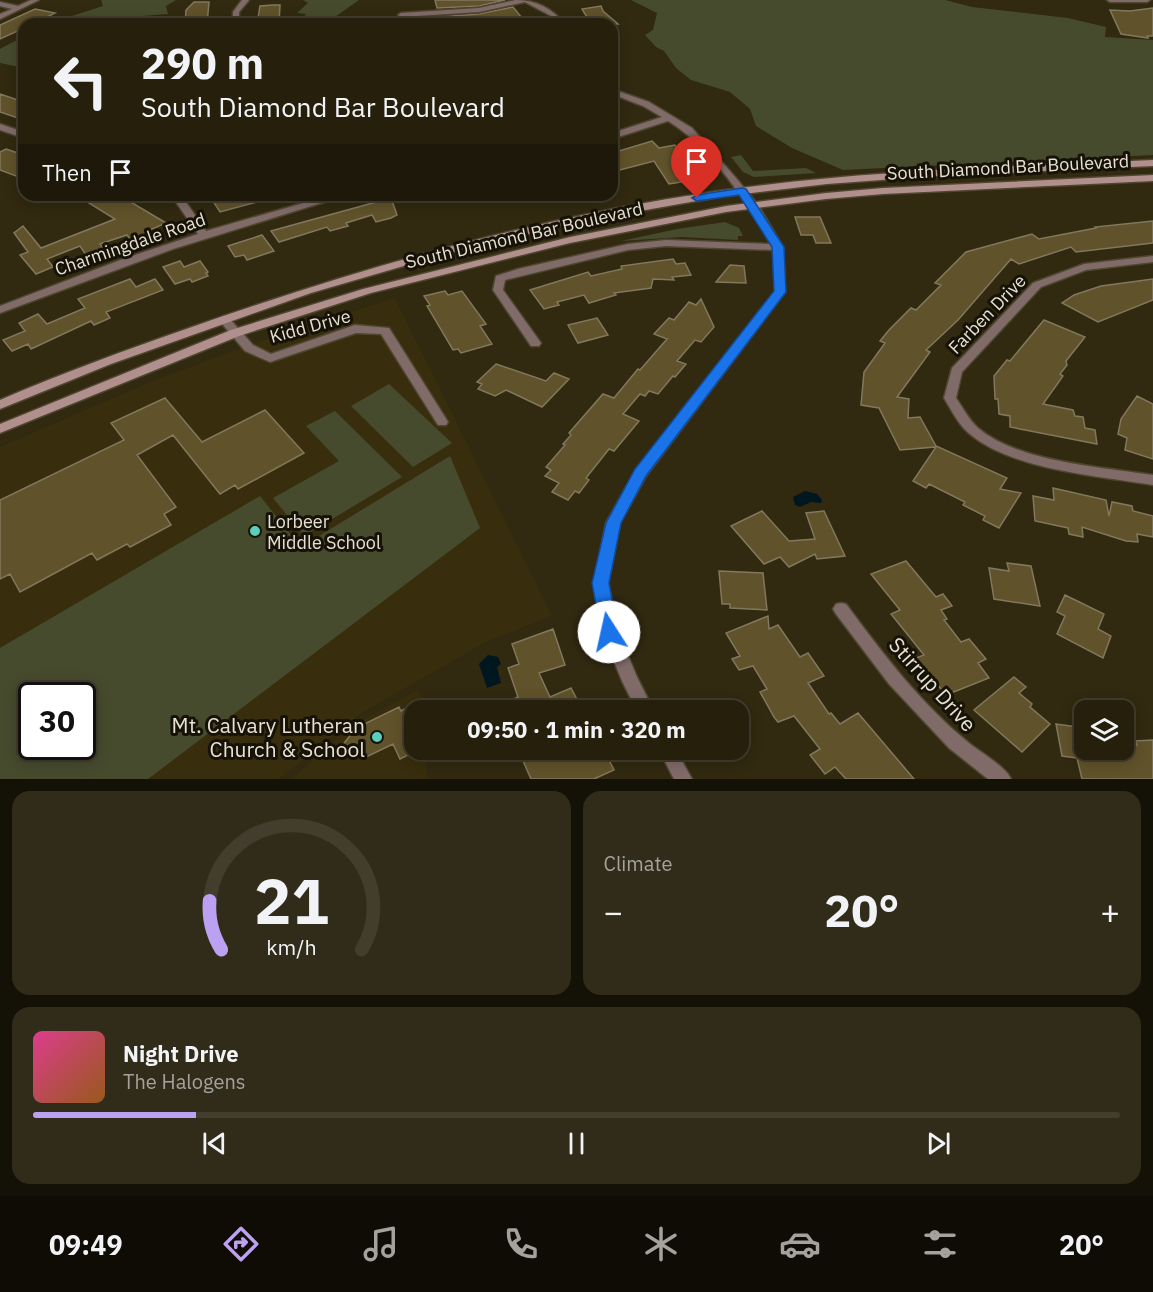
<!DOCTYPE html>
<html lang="en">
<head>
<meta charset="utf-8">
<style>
  body { margin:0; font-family:"IBM Plex Sans",sans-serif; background:#312c1a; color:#f1f3f6; height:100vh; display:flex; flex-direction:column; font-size:22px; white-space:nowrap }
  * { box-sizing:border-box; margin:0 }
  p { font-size:20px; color:#a3a29d }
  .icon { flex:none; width:33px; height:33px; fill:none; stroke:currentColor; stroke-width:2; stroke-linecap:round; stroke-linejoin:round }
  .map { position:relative; height:779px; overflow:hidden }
  .panel { display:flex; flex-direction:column; gap:12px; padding:12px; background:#141107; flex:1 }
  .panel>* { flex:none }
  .guide { position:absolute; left:18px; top:18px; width:600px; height:183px; border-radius:18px; box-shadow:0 3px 15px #0003,0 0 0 2px #423d2d; background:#251f0c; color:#f1f3f6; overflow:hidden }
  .buttons { position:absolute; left:1074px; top:700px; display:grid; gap:12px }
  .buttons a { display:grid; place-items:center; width:60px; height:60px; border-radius:12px; background:#251f0c; box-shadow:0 3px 15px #0003,0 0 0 2px #423d2d; font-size:30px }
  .speed { position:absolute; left:18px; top:682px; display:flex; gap:12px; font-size:30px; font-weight:700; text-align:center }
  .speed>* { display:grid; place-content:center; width:78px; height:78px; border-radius:50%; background:#251f0c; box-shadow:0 3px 15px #0003,0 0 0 2px #423d2d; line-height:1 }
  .speed .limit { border:3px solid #111; border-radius:9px; background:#fff; color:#111 }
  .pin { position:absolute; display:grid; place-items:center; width:51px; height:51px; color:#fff; margin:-62px -26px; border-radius:50% 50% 50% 0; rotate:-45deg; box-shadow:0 0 6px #0007 }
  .pin .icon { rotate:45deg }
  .me { position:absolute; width:66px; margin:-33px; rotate:350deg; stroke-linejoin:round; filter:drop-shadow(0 0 4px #0008) }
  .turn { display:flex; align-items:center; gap:21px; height:126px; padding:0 24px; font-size:27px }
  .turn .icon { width:78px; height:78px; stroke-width:2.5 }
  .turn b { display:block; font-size:42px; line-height:51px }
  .then { display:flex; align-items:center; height:57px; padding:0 24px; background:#0003; gap:12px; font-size:22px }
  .big { font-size:45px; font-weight:700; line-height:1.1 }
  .panel .tile { flex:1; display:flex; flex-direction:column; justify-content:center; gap:9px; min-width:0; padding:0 21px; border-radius:18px; background:#312c1a }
  .panel .dial { align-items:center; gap:0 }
  .dial svg { height:156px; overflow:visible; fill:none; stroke:#423d2d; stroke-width:7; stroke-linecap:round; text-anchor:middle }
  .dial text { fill:#f1f3f6; stroke:none }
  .song { display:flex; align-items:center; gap:18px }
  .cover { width:72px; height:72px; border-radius:9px; background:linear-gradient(135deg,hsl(330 70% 55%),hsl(30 70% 35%)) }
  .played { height:6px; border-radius:3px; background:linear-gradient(90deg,#bca0f2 15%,#423d2d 15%) }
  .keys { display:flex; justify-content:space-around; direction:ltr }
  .heat { display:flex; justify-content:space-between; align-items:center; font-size:33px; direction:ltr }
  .panel .tiles { flex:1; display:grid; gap:12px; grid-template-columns:1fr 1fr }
  .tile:last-child { grid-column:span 2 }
  .trip { position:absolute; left:404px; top:700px; width:345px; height:60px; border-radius:18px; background:#251f0c; box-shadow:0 3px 15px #0003,0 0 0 2px #423d2d; font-weight:700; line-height:60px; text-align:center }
  .tabs { display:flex; height:96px; justify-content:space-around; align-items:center; background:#0f0c05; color:#a3a29d }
  .tabs .icon { width:42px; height:42px }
  .tabs .active { color:#bca0f2 }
  .tabs b { font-size:27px; color:#f1f3f6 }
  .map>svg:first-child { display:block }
  .built { fill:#382e0d; fill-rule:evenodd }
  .green { fill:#464b2e; fill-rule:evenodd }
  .water { fill:#00171f }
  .building { fill:#60522a; stroke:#81785d; stroke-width:1.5 }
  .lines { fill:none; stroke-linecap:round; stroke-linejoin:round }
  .street-casing { stroke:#4e462f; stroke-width:3 }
  .secondary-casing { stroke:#4e462f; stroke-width:3 }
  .street { fill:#806b69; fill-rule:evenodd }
  .secondary { fill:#b08f8d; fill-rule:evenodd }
  .route { fill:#1a73e8; stroke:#114b97; stroke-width:1.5 }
  .poi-dot { fill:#5bcebc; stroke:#161208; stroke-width:2 }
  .labels { text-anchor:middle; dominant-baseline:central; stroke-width:6; stroke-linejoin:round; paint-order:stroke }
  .street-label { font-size:18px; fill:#e6e1d2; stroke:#161208 }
  .poi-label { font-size:18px; fill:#e6e1d2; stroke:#161208; text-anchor:start }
  .near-street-label { font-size:21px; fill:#e6e1d2; stroke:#161208 }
  .near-poi-label { font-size:21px; fill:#e6e1d2; stroke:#161208; text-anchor:end }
</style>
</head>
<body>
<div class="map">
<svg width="1153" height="779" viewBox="0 0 1153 779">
  <rect width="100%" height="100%" fill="#312910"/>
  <path class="built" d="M395,298L552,616L488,641L363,712L279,779H0V447L150,382L269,338ZM32,696H82V747H32Z
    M417,690L429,711H414V750H424L428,779H291L352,726Z"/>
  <path class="green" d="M101,0H176L166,6L168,14L129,17L127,24H47L103,6Z
    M303,0H359L335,17L330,24H298L306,14L297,13L308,3Z
    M631,0H945L972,7L1068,18L1106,27L1105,37L1153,40V155L843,170L792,148L756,126L750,109L730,92L691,80L676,68L664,51L656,47L645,35L653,30L657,13Z
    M24,36V68L0,63V49Z
    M741,155L753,171L806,168L816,173L754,177L743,172L731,157Z
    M725,222L739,228L743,236H738V240L682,237L621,241L677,229Z
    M389,384L452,443L413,467L351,406Z
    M335,411L402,477L304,536L273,498L339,461L306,426Z
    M450,456L480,528L148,779H0V648L260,496L301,547ZM32,696H82V747H32Z"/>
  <path class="water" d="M805,491L817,494L822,500L821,503L811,502L800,507L795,505L793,497Z
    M488,655L498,657L501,664L497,667L501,683L487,688L479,664Z"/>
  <path class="building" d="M435,0H505L479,6L437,8Z
    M194,2H209L207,24H185L186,10Z
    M273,5H280L279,24H257L260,6Z
    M601,6L603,11L618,24H591L582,9Z
    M513,7L522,18V21L514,22L516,24H440L439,17L479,14Z
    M1153,8V36H1147L1148,38L1121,34L1110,10L1130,11Z
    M35,9L55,13L33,24H24V28L0,39V25Z
    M0,94L24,102V120L0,112Z
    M652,141L659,148L675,145L698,172L688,173L694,180L669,184L654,161L612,172V153Z
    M6,149L24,155V179L0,170V152Z
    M76,195H119L166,223L145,232L148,237L132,242L127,235L100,244L106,252L88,258L80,246L47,259L53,267L36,274L20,255L28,252L14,233L23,226L41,248L115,219Z
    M209,195H268V199L220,212Z
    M391,198L397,215L391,218L376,222L372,215L346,223L348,226L330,231L327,227L279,242L271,231Z
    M795,217H820L831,243H816L813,235H801Z
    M1153,221V243L1076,252L1071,247L1019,264L1011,259L958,320L926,350L930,352L897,397L909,399L908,418L920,417L936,446L1007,478L1000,489L1021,493L999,528L983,520L985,516L963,505L965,502L929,484L926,488L913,481L936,447L900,450L879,408L861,405L864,372L885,343L880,341L889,330L911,308L916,310L941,285L935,283L966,252L1032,234L1039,239L1096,228L1095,227Z
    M262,235L274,251L247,260L244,255L235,257L228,246Z
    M673,259L676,264L685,263L691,275L672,277L674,280L653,279L651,288L614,293L616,295L589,303L584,295L557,302L559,305L544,309L530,290L588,272L591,276L622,269L621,266Z
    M180,261L184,267L200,261L208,272L206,273L208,276L192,282L190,279L175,284L163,267Z
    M730,265L744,266L746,283L716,282Z
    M130,279L136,287L155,279L163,290L106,312L110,318L94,325L91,321L31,349L28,344L12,351L3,340L25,331L19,323L38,314L47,324L85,308L78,299Z
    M1153,279V300L1098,322L1062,303L1074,295L1101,286Z
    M445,291L448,295L462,291L486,324L480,326L492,344L461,353L458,349L453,350L427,306L430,305L424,296Z
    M701,299L714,327L701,342L695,340L677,361L686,364L675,377L673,376L658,394L649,391L645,396L640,394L623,414L639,421L614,451L609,449L586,478L589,480L579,493L575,491L568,500L552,492L559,483L545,476L551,470L546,467L565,445L563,444L571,435L569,433L603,394L614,398L638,369L640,370L667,339L654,334L669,318L674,320L689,302L696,305Z
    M597,318L608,335L578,343L568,325Z
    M1044,320L1085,337L1066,361L1067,365L1060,374L1063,376L1043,404L1073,410L1075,416L1083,417L1085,428L1095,430L1097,444L1010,427V416L999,414L998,399H995L994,376L1007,360L1010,361Z
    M496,364L546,381L554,373L569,379L542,407L506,390L495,396L478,389L482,384L477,382Z
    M1137,396L1153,404V459L1125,450L1127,438L1118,434L1121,419Z
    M165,398L202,442L265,410L304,453L238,489L235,485L220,494L173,435L137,455L176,507L164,514L171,525L130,547L127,544L97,560L92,553L20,592L10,574L0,579V500L124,440L111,423Z
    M1053,488L1106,500L1109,516L1112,502L1132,506L1133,511L1153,516V537L1137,534L1138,542L1126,541L1082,527L1083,537L1069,534L1068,528L1035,521L1033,496L1054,500Z
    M762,511L789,541L815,539L806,513L824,511L845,556L817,559L815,554L789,567L780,557L764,564L731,526Z
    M906,561L936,597L943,594L952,606L941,610L947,619L944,620L961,642L969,639L986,659L978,663L989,678L946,695L916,658L924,655L891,614L900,610L871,574Z
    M1007,563L1031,566L1040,606L994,599L989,568L1009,571Z
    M719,571L763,573L767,610L730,608V604H722Z
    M1065,595L1104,614L1098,629L1111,636L1103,658L1057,634L1065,616L1057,612Z
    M768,616L769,629L778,625L800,657L808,653L824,676L808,683L829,714L831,713L840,724L858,713L914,779H846L835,767L825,774L810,755L820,749L794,716L778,722L774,717L760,692L767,689L753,666L739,670L732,659L740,656L726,633Z
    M553,629L565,665L539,673L550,697L571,688L583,711H485L518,697L508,668L519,664L512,644Z
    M1014,677L1026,687L1019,693L1032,704L1030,707L1050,724L1022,752L974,710Z
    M414,704V752L400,759L393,744L362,759L341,747L356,728L399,707L401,711Z
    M1056,724L1084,728V750H1135L1132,745H1137L1135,741L1153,740V779H1082L1077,758L1062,756Z
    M530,750H604L614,770L594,779H531L520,754Z"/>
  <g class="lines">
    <g class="street-casing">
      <path id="street" d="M31,0H39L0,19V14L12,9L0,6V2L18,6Z
        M242,0H249L239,12V24H233V12Z
        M516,0C535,0 553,8 564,24H557L553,17L525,2L479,12L401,17L398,15L401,13L479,8Z
        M1107,0H1150L1147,2H1110Z
        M612,89L649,102L692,128L736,178L758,205L783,247L785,292L646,476L620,523L608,583L618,632L637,677L654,711H637L622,681L602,632L594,583L606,523L636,470L775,292L773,250L666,246L628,250L505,280L503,290L541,343L539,346H531L493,290L496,276L518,269L628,244L666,240L771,244C746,201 710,146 668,121L612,139V133L662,117L643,106L612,94Z
        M0,124L24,132V138L0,130Z
        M171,195H181L206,231L331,195H347L173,249L0,313V306L123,259L198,234Z
        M1153,256V262L1086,270L1041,287L962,372L956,398C963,408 969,420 978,428C1018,462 1102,467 1153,475V485C1099,476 1014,470 971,435C959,426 952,411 944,398L952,368L1033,283L1084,264Z
        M224,316L228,317L253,345L271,354L355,325L389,328L448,422L446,425H438L381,334L356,333L270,362L245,351L218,319Z
        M841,603L846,604C883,654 921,704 969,743C980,752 1006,767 1011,779H988L949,748L889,684L836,614L833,609L836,604Z
        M659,750H676L692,779H674Z"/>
    </g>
    <g class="secondary-casing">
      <path id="secondary" d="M1153,160V166L936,176L827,184L719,197L578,222L445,254L311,293L111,364L0,409V400C62,373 126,350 189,328C362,267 538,217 719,191C863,170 1008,167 1153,160Z
        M1153,175V181L883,194L826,199L726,212L570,243L371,293L239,336L0,433V424L231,330L363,289L570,237L726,206L826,193L883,188Z"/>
    </g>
    <use href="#street" class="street"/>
    <use href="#secondary" class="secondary"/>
  </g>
  <path class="route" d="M742,188L746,189L784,247L786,292L646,476L621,523L609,583L618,632L616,637L609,639L603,637L601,632L592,583L606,523L635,469L774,291L772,247L739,195L697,201L692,198L697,195Z"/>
  <g class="poi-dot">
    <circle cx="255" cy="531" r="6"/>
    <circle cx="377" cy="737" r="6"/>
  </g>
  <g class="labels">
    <g class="street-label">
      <text transform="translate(1008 167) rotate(-3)">South Diamond Bar Boulevard</text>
      <text transform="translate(524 235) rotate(-13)">South Diamond Bar Boulevard</text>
      <text transform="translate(130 244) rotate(-19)">Charmingdale Road</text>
      <text transform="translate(987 314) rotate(-46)">Farben Drive</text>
      <text transform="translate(310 326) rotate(-15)">Kidd Drive</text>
    </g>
    <g class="poi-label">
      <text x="267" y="521">Lorbeer<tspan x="267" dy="21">Middle School</tspan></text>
    </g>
    <g class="near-street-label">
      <text transform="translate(933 684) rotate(48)">Stirrup Drive</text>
    </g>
    <g class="near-poi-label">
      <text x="365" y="725">Mt. Calvary Lutheran<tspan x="365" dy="24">Church &amp; School</tspan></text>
    </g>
  </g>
</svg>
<div class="buttons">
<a><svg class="icon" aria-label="layers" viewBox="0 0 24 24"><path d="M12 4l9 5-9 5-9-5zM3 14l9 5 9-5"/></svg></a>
</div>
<div class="speed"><div class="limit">30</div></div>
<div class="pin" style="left:697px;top:198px;background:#d93025"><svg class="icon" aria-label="arrive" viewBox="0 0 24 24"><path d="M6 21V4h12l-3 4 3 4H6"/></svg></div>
<svg class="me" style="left:609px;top:632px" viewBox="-20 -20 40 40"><circle r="19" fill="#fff"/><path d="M0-13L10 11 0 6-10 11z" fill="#1a73e8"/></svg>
<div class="trip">09:50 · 1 min · 320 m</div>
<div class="guide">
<div class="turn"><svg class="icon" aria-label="left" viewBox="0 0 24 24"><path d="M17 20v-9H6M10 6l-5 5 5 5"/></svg><div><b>290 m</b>South Diamond Bar Boulevard</div></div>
<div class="then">Then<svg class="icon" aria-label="arrive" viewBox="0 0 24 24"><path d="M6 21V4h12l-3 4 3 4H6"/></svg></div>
</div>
</div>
<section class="panel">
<div class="tiles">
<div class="tile dial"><svg viewBox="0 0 100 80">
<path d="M14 69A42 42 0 1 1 86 69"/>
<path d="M14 69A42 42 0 0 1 8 44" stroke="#bca0f2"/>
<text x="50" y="56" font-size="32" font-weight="700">21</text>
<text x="50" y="72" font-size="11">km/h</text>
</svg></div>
<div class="tile"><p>Climate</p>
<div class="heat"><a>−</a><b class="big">20°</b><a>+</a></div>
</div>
<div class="tile">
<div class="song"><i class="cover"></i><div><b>Night Drive</b><p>The Halogens</p></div></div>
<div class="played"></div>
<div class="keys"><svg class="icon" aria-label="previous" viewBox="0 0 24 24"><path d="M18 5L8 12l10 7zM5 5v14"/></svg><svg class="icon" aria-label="pause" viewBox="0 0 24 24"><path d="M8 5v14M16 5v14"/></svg><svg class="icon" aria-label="next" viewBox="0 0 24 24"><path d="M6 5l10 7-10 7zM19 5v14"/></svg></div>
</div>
</div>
</section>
<nav class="tabs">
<b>09:49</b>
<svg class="icon active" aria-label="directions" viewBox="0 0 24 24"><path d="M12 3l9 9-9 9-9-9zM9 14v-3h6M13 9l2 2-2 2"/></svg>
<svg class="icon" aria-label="music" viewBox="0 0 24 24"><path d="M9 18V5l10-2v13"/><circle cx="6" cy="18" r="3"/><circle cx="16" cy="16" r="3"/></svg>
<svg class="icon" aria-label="phone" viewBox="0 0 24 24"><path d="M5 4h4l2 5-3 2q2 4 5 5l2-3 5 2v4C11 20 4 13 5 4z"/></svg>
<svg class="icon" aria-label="climate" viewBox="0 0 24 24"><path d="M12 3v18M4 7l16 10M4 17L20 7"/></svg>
<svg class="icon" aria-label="car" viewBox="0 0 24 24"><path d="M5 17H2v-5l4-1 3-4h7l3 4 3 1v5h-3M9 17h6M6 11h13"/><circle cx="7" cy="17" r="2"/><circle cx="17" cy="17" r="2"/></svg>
<svg class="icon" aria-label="filters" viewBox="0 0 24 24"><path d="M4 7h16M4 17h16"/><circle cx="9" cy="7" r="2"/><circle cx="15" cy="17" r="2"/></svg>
<b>20°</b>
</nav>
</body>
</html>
